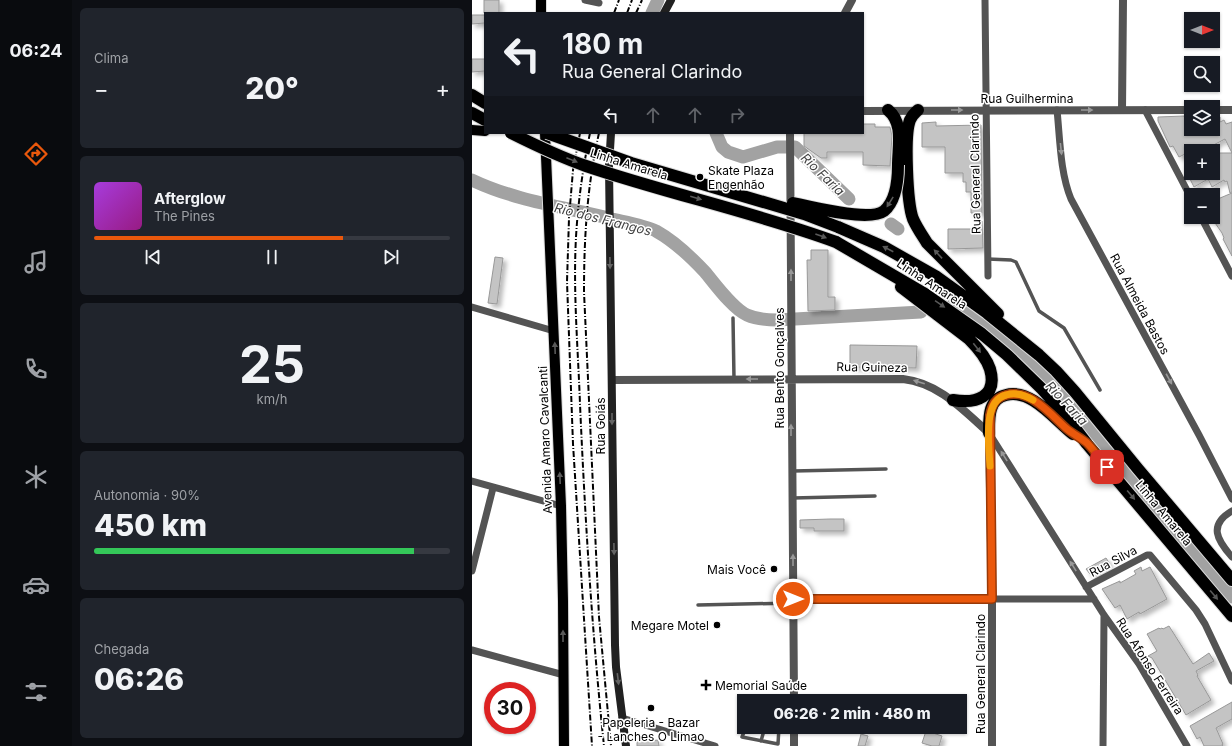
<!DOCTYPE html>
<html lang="pt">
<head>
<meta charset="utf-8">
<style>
  body { margin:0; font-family:Inter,sans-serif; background:#20242c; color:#f1f3f6; height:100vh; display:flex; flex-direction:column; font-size:15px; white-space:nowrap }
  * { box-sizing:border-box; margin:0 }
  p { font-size:13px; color:#9ea1a6 }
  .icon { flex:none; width:22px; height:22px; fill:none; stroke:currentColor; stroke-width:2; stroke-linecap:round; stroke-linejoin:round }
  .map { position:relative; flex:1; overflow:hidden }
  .details { display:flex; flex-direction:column; gap:8px; padding:8px; background:#0d0f14; width:400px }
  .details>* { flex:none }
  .banner { position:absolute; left:12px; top:12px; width:380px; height:122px; border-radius:0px; box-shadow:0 1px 3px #0004; background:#171b24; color:#f1f3f6; overflow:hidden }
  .needle { width:26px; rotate:90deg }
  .fabs { position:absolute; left:712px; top:12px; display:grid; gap:8px }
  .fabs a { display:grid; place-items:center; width:36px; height:36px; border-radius:0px; background:#171b24; box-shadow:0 1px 3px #0004; font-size:20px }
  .speed { position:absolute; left:12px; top:682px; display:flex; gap:8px; font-size:20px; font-weight:700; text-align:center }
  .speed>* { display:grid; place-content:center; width:52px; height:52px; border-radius:50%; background:#171b24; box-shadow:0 1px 3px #0004; line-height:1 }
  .speed .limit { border:6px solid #d22; background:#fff; color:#111 }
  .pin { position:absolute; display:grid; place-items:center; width:34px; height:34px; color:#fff; margin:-17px; border-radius:8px; box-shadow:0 2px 6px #0006 }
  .me { position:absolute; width:44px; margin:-22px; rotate:90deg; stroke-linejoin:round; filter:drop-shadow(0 0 3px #0008) }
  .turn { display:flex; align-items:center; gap:14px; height:84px; padding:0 12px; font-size:18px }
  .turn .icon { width:52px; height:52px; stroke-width:2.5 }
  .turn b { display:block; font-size:28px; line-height:34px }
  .lanes { display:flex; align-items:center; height:38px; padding:0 12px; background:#0003; justify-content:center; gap:20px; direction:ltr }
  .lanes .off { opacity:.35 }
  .big { font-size:30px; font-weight:800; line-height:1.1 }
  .details .card { flex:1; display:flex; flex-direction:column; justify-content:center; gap:6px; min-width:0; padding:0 14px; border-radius:6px; background:#20242c }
  .details .dial { align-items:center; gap:0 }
  .dial b { font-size:52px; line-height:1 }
  .song { display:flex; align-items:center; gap:12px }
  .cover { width:48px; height:48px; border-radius:6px; background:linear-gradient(135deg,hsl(280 70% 55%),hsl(310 70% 35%)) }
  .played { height:4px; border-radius:2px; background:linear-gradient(90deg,#ea580c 70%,#363941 70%) }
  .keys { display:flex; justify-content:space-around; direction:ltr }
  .heat { display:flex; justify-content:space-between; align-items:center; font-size:22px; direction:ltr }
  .charge { height:6px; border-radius:3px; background:linear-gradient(90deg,#34c759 90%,#363941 0) }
  .trip { position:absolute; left:265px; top:694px; width:230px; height:40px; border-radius:0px; background:#171b24; box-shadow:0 1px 3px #0004; font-weight:800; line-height:40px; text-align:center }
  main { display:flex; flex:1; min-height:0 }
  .menu { display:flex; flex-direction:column; width:72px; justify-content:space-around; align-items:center; background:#090b0e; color:#9ea1a6 }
  .menu .icon { width:28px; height:28px }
  .menu .active { color:#ea580c }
  .menu b { font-size:18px; color:#f1f3f6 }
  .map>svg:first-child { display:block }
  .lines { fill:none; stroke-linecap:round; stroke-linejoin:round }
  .river { stroke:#a2a2a2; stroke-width:13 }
  .building { fill:#c4c4c4; stroke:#989898; filter:url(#shadow) }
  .primary-casing { stroke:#dbdbdb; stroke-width:12 }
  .motorway-casing { stroke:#dbdbdb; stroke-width:14 }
  .service { stroke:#545454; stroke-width:3.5 }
  .minor { stroke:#545454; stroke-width:7 }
  .tertiary { stroke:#545454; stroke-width:8 }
  .secondary { stroke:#212121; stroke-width:8 }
  .primary { stroke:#000; stroke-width:10 }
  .motorway { stroke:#000; stroke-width:12 }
  .rail { stroke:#000; stroke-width:2; stroke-dasharray:6 2 1 2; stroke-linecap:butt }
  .motorway-bridge-casing { stroke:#dbdbdb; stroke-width:14; stroke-linecap:butt }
  .motorway-bridge { stroke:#000; stroke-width:12 }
  .oneway { fill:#989898 }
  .oneway2 { fill:#595959 }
  .oneway3 { fill:#646464 }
  .route-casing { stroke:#983908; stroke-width:10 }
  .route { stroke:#ea580c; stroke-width:7 }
  .slow { stroke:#f59e0b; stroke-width:7 }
  .poi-dot { fill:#000; stroke:#fff; stroke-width:1.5 }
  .labels { text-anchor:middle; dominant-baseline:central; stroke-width:3; stroke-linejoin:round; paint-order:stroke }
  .street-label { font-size:12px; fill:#000; stroke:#fff }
  .poi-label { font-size:12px; fill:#000; stroke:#fff; text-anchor:start }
  .water-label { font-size:13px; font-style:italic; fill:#434343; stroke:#fff }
</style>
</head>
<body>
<main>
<nav class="menu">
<b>06:24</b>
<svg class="icon active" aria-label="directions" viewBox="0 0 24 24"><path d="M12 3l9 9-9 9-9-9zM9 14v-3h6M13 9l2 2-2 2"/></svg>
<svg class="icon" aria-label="music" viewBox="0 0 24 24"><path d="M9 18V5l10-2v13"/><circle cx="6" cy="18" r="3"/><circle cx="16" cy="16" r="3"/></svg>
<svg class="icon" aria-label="phone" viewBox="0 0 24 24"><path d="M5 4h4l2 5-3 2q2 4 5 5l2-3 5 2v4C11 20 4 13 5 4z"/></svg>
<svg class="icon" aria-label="climate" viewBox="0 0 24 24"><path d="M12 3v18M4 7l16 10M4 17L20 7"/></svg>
<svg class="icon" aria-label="car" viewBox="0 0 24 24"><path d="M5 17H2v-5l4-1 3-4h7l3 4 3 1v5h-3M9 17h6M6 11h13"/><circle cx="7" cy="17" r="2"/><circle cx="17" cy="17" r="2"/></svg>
<svg class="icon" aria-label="filters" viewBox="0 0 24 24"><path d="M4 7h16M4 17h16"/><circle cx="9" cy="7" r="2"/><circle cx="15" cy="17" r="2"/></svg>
</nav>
<section class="details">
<div class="card"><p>Clima</p>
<div class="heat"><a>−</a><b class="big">20°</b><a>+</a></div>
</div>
<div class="card">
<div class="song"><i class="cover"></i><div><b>Afterglow</b><p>The Pines</p></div></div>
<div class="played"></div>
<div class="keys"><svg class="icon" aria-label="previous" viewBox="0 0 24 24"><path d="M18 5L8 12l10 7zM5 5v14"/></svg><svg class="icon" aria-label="pause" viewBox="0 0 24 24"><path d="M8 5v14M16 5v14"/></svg><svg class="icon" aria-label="next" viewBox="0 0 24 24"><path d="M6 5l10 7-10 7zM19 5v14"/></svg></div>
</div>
<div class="card dial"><b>25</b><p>km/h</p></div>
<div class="card"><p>Autonomia · 90%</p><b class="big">450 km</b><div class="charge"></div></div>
<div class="card"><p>Chegada</p><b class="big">06:26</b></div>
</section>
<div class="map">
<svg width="760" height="746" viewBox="0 0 760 746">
  <defs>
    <filter id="shadow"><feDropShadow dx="3.5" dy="3.5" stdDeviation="2" flood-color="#0004"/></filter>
  </defs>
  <rect width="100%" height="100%" fill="#fff"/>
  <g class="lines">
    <path class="river" d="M180,13L186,0
      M244,133L250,147L256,152L271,157L305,147H323L377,199
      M0,180C44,201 93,207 140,219C153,222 172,225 184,231C202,241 219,257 233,272C243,284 261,309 275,315C284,319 295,320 305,320L449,312
      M419,224L426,229
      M478,298L531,338L567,372L595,401L760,597"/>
  </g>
  <path class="building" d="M12,0H27V13H12Z
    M0,15H13V23L0,24Z
    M0,59H13V71L0,72Z
    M712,116L715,124L719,122V129H741V117H748V122L752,120L754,124L760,122V192L758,193L755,181L753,182L752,180L740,187L736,179L722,187L715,173H742L741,153H760L753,139L730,151H719L707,157L701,146L698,147L686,121V117Z
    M464,122V126L509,125L510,213H499V192H494V182H491V173H473V147H450V123Z
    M391,124H403V127H418L420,136L418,166L391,165V152H355V158H349L332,146V133H391Z
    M760,193V256L751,239L752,238L750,233L741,220V201Z
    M508,221H510L511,248L476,249V229H508Z
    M339,250H356V297H363V310L336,311L335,260H339Z
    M23,257L31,258L25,304L16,303Z
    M378,345L445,346L444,368L378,367Z
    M358,519H372V531H342V528H328V520Z
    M634,558L638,564L620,574H618L614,569Z
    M669,567L670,571L678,567L695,599L668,614L667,612L655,619L648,605L643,608L630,589L648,581V583L664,574L662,571Z
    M697,626L721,664L737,653L742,661L724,671L726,675L725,676L739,700L714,715L680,658L676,656L685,651L675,634L687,628L688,629L690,628L691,629Z
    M760,702V719L744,728L751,744H750L751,746H732L728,737L725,739L718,726Z
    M455,728L462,730L461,733L470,736L467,746H460L450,743Z
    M389,734L396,736L393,746H386Z
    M176,736V741L186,740L187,746H165V742L169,741L168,737Z"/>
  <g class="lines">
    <g class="primary-casing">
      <path id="primary" d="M69,0V13
        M0,130L13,131
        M73,133L89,506L91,601L92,746"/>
    </g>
    <g class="motorway-casing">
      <path id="motorway" d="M0,95L13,103
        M416,110C432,123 426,146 426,165
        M446,110C443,113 440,115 438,120C432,135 435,203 441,219C445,228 450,235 455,243L526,314
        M0,113L13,120
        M366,227L412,247L465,277L515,313L567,355L584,371L603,392L666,469L760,580
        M364,242L453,294L510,334L535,355L570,389L589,410L615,444L760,616
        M429,287L497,339C505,347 514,357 518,369C526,397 504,404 481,400
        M517,433C517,418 516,399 534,395C559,388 583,420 601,434"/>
    </g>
    <path class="service" d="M516,259L539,260L544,262L567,311L592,328L628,390
      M261,318L262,379
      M321,471L414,469
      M321,498L403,496
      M226,605L321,603
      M274,727L270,737L306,744L307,727
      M289,741L293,727"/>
    <path class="minor" d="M113,0L127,3
      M513,0L516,276
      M585,110C588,139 588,172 599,199L727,435L760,499
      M673,110L719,198
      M729,217L760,276
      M0,307L82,331
      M517,433L632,615L667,664L715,746
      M0,481L89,506
      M760,511C736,525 745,540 760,557
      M0,571L21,488
      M614,587L675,555H678L724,610L733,624L760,681
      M321,599H622
      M0,650L92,675
      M150,718L243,746
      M631,746L632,615"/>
    <path class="tertiary" d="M373,13L380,0
      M650,110L651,0
      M741,110H760
      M391,111L719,110
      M318,133L322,701
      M140,380L431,379C467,383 491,410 517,433L520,599V746
      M322,727V746"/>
    <path class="secondary" d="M192,13L199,0
      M139,133L137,166L143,645L144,667L154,746"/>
    <use href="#primary" class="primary"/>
    <use href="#motorway" class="motorway"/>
    <path class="rail" d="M142,13L147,0
      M155,13L160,0
      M164,13L170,0
      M108,133L101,170L97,218L95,282L101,444L120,746
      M118,133C111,167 106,202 104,237C101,292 106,348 108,404C113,518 120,632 132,746
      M127,133C115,186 112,238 112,292L127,617L139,746"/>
    <g class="motorway-bridge-casing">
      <path id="motorway-bridge" d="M39,133C63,145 88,157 114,166C197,194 282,212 364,242
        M75,133L159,163L332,214L366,227
        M321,203C339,207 397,222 412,211C424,201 426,180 426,165"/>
    </g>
    <use href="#motorway-bridge" class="motorway-bridge"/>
  </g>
  <defs><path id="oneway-solid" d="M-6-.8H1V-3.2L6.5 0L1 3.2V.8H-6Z"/></defs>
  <g class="oneway">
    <use href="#oneway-solid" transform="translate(485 110)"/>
    <use href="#oneway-solid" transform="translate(615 110)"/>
    <use href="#oneway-solid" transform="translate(589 149) rotate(84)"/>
    <use href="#oneway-solid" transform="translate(319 275) rotate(-90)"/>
    <use href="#oneway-solid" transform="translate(280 379) rotate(180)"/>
    <use href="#oneway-solid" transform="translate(697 379) rotate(61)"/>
    <use href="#oneway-solid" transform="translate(447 382) rotate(-163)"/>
    <use href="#oneway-solid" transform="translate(319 430) rotate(-90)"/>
    <use href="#oneway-solid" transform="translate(532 456) rotate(-122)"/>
    <use href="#oneway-solid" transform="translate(321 560) rotate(-90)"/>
    <use href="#oneway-solid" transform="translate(601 566) rotate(-122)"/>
  </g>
  <g class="oneway2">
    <use href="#oneway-solid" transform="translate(100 160) rotate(22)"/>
    <use href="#oneway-solid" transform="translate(224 198) rotate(16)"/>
    <use href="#oneway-solid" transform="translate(418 202) rotate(122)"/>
    <use href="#oneway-solid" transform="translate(349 236) rotate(20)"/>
    <use href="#oneway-solid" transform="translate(416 249) rotate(-153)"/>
    <use href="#oneway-solid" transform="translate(466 254) rotate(-133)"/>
    <use href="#oneway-solid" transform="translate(468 304) rotate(34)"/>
    <use href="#oneway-solid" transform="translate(83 348) rotate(-92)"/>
    <use href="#oneway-solid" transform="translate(505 348) rotate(52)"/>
    <use href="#oneway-solid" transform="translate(88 478) rotate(-92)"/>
    <use href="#oneway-solid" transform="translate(659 495) rotate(50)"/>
    <use href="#oneway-solid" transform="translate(742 595) rotate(50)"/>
    <use href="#oneway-solid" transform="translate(91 636) rotate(-90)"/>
  </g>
  <g class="oneway3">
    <use href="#oneway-solid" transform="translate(138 263) rotate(89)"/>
    <use href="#oneway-solid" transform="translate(140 419) rotate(90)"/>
    <use href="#oneway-solid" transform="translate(142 549) rotate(89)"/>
    <use href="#oneway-solid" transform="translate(146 679) rotate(83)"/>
  </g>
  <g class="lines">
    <g class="route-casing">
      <path id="route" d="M321,599H520L518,415C520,405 523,398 534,395C558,388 579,415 595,429C601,434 609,438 615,443C622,450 628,459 635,467"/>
    </g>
    <use href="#route" class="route"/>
    <path class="slow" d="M518,466C517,447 510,401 534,395C544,392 552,395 561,400"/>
  </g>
  <g class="poi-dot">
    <circle cx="228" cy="177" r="4"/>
    <circle cx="302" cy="569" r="4"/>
    <circle cx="245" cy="625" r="4"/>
    <path d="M232 679h4v4h4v4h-4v4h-4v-4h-4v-4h4z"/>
    <circle cx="179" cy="708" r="4"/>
  </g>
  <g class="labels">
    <g class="street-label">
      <text x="555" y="98">Rua Guilhermina</text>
      <text transform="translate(157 164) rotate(17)">Linha Amarela</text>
      <text transform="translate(503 174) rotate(-91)">Rua General Clarindo</text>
      <text transform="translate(460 284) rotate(33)">Linha Amarela</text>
      <text transform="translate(668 304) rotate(62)">Rua Almeida Bastos</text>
      <text transform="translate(400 367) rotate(1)">Rua Guineza</text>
      <text transform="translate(307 368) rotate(-90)">Rua Bento Gonçalves</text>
      <text transform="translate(128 426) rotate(-90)">Rua Goiás</text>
      <text transform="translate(73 440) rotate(-92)">Avenida Amaro Cavalcanti</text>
      <text transform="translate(692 513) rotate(50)">Linha Amarela</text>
      <text transform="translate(641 561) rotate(-28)">Rua Silva</text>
      <text transform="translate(678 666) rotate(57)">Rua Afonso Ferreira</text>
      <text transform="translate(508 674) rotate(-90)">Rua General Clarindo</text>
    </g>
    <g class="poi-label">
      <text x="236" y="170">Skate Plaza<tspan x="236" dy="14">Engenhão</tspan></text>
      <text x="294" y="569" text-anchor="end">Mais Você</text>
      <text x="237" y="625" text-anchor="end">Megare Motel</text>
      <text x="243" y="685">Memorial Saúde</text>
      <text x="179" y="722" text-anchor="middle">Papeleria - Bazar<tspan x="179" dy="14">- Lanches O Limao</tspan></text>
    </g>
    <g class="water-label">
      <text transform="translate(351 174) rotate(44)">Rio Faria</text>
      <text transform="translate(131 219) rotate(14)">Rio dos Frangos</text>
      <text transform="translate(595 403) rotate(47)">Rio Faria</text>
    </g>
  </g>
</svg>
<div class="fabs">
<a><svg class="needle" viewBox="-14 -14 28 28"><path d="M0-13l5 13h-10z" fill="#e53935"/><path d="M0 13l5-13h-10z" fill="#9ea1a6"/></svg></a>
<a><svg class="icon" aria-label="search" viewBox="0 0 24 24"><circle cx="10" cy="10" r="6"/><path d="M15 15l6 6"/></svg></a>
<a><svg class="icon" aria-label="layers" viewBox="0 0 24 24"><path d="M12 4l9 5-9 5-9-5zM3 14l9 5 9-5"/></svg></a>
<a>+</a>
<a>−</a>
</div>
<div class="speed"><div class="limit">30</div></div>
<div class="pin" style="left:635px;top:467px;background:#d93025"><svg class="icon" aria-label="arrive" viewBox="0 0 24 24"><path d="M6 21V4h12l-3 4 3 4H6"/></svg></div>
<svg class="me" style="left:321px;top:599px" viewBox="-20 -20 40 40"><circle r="17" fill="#ea580c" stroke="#fff" stroke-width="3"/><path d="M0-11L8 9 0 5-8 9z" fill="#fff"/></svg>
<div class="trip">06:26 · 2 min · 480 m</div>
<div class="banner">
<div class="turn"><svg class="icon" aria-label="left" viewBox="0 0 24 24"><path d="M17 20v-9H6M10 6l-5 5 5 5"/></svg><div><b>180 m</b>Rua General Clarindo</div></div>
<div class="lanes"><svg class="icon" aria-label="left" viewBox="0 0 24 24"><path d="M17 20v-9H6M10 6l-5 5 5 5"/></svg><svg class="icon off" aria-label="ahead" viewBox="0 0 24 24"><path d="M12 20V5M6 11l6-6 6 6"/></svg><svg class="icon off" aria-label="ahead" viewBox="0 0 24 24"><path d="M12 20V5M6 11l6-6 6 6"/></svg><svg class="icon off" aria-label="right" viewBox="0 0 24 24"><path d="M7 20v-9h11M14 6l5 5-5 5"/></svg></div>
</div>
</div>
</main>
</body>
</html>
